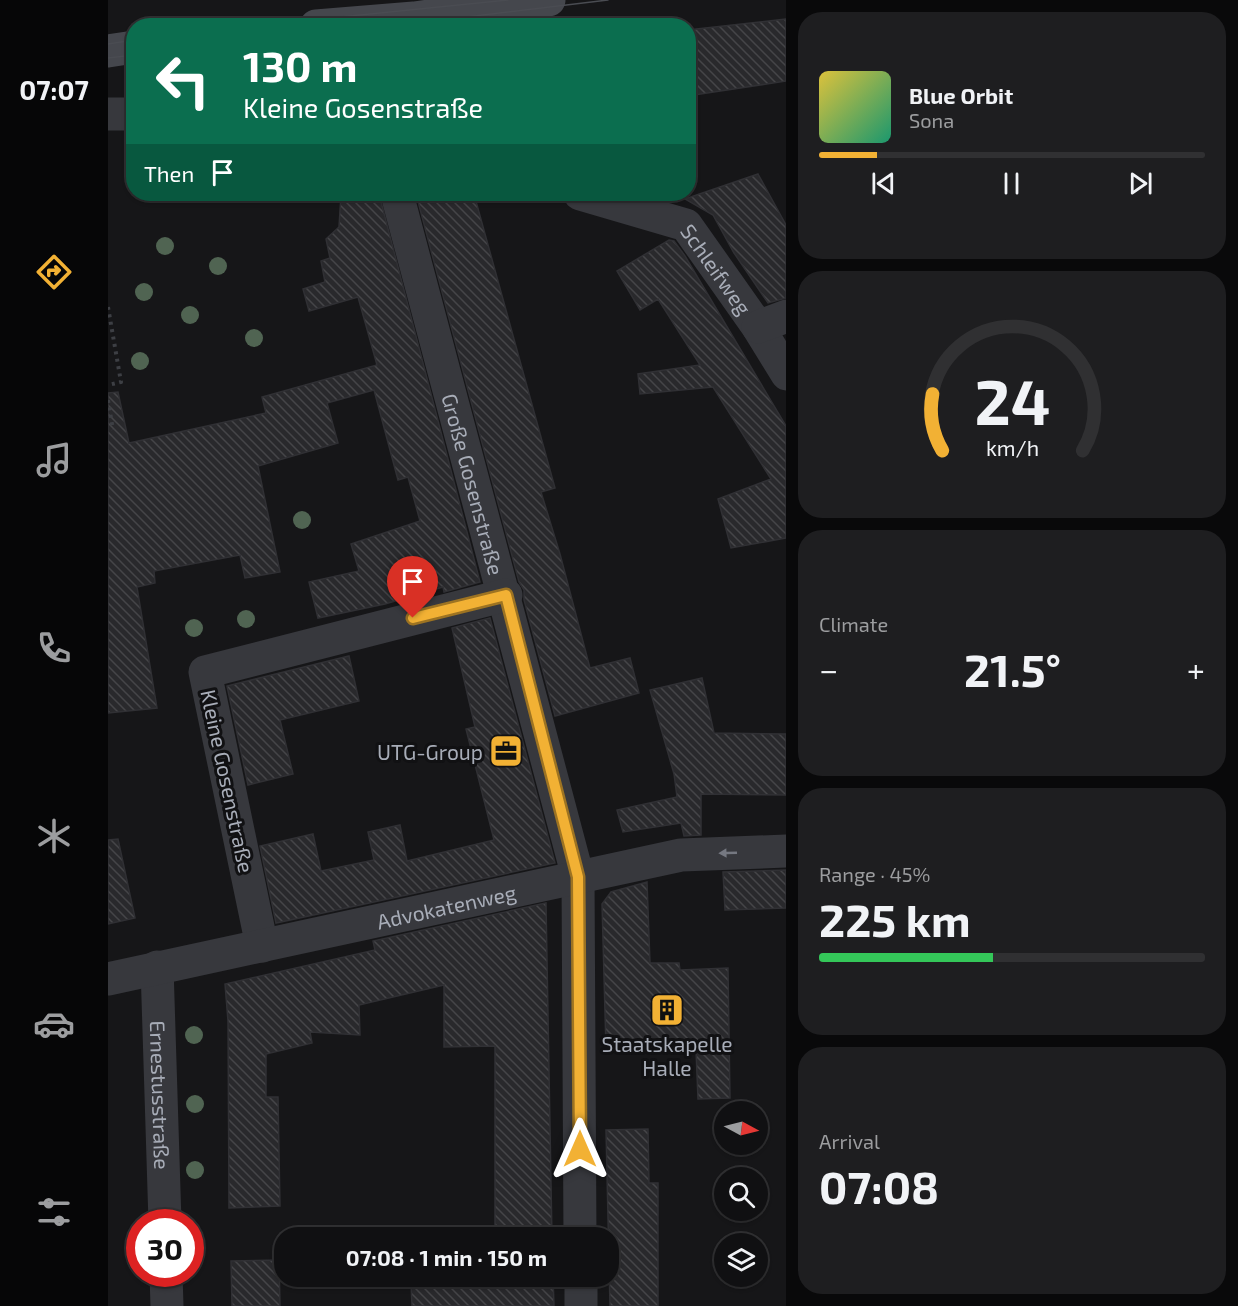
<!DOCTYPE html>
<html lang="en">
<head>
<meta charset="utf-8">
<style>
  body { margin:0; font-family:"Exo 2",sans-serif; background:#1e1e20; color:#f1f3f6; height:100vh; display:flex; flex-direction:column; font-size:22px; white-space:nowrap }
  * { box-sizing:border-box; margin:0 }
  p { font-size:20px; color:#9c9d9f }
  .icon { flex:none; width:33px; height:33px; fill:none; stroke:currentColor; stroke-width:2; stroke-linecap:round; stroke-linejoin:round }
  .map { position:relative; flex:1; overflow:hidden }
  .details { display:flex; flex-direction:column; gap:12px; padding:12px; background:#09090a; width:452px }
  .details>* { flex:none }
  .hud { position:absolute; left:18px; top:18px; width:570px; height:183px; border-radius:24px; box-shadow:0 2px 4px #0004,0 0 0 2px #303032; background:#0b6e4f; color:#fff; overflow:hidden }
  .needle { width:39px; rotate:97deg }
  .tools { position:absolute; left:606px; top:1101px; display:grid; gap:12px }
  .tools a { display:grid; place-items:center; width:54px; height:54px; border-radius:50%; background:#101012; box-shadow:0 2px 4px #0004,0 0 0 2px #303032; font-size:30px }
  .speed { position:absolute; left:18px; top:1209px; display:flex; gap:12px; font-size:30px; font-weight:700; text-align:center }
  .speed>* { display:grid; place-content:center; width:78px; height:78px; border-radius:50%; background:#101012; box-shadow:0 2px 4px #0004,0 0 0 2px #303032; line-height:1 }
  .speed .limit { border:9px solid #d22; background:#fff; color:#111 }
  .pin { position:absolute; display:grid; place-items:center; width:51px; height:51px; color:#fff; margin:-62px -26px; border-radius:50% 50% 50% 0; rotate:-45deg; box-shadow:0 0 6px #0007 }
  .pin .icon { rotate:45deg }
  .me { position:absolute; width:66px; margin:-33px; rotate:0deg; stroke-linejoin:round; filter:drop-shadow(0 0 4px #0008) }
  .turn { display:flex; align-items:center; gap:21px; height:126px; padding:0 18px; font-size:27px }
  .turn .icon { width:78px; height:78px; stroke-width:2.5 }
  .turn b { display:block; font-size:42px; line-height:51px }
  .then { display:flex; align-items:center; height:57px; padding:0 18px; background:#0003; gap:12px; font-size:22px }
  .big { font-size:45px; font-weight:700; line-height:1.1 }
  .details .widget { flex:1; display:flex; flex-direction:column; justify-content:center; gap:9px; min-width:0; padding:0 21px; border-radius:24px; background:#1e1e20 }
  .details .dial { align-items:center; gap:0 }
  .dial svg { height:156px; overflow:visible; fill:none; stroke:#303032; stroke-width:7; stroke-linecap:round; text-anchor:middle }
  .dial text { fill:#f1f3f6; stroke:none }
  .song { display:flex; align-items:center; gap:18px }
  .cover { width:72px; height:72px; border-radius:9px; background:linear-gradient(135deg,hsl(50 70% 55%),hsl(160 70% 35%)) }
  .played { height:6px; border-radius:3px; background:linear-gradient(90deg,#f2b134 15%,#303032 15%) }
  .keys { display:flex; justify-content:space-around; direction:ltr }
  .heat { display:flex; justify-content:space-between; align-items:center; font-size:33px; direction:ltr }
  .charge { height:9px; border-radius:4px; background:linear-gradient(90deg,#34c759 45%,#303032 0) }
  .trip { position:absolute; left:166px; top:1227px; width:345px; height:60px; border-radius:24px; background:#101012; box-shadow:0 2px 4px #0004,0 0 0 2px #303032; font-weight:700; line-height:60px; text-align:center }
  main { display:flex; flex:1; min-height:0 }
  .tab-bar { display:flex; flex-direction:column; width:108px; justify-content:space-around; align-items:center; background:#060607; color:#9c9d9f }
  .tab-bar .icon { width:42px; height:42px }
  .tab-bar .selected { color:#f2b134 }
  .tab-bar b { font-size:27px; color:#f1f3f6 }
  .map>svg:first-child { display:block }
  .building { fill:url(#building-back-hatch); stroke:#303034; stroke-width:1.5 }
  .lines { fill:none; stroke-linecap:round; stroke-linejoin:round }
  .path { stroke:#3d3f44; stroke-width:4; stroke-dasharray:3 4.5; stroke-linecap:butt }
  .street { stroke:#37383d; stroke-width:33 }
  .secondary { stroke:#45474d; stroke-width:33 }
  .tram { stroke:#4a4c52; stroke-width:1.5 }
  .tree { fill:#506452 }
  .oneway { fill:#757881 }
  .route-casing { stroke:#9d7322; stroke-width:15 }
  .route { stroke:#f2b134; stroke-width:10 }
  .labels { text-anchor:middle; dominant-baseline:central; stroke-width:6; stroke-linejoin:round; paint-order:stroke }
  .street-label { font-size:21px; fill:#a8adb8; stroke:#111113 }
  .poi-label { font-size:21px; fill:#a8adb8; stroke:#111113; text-anchor:end }
</style>
</head>
<body>
<main>
<nav class="tab-bar">
<b>07:07</b>
<svg class="icon selected" aria-label="directions" viewBox="0 0 24 24"><path d="M12 3l9 9-9 9-9-9zM9 14v-3h6M13 9l2 2-2 2"/></svg>
<svg class="icon" aria-label="music" viewBox="0 0 24 24"><path d="M9 18V5l10-2v13"/><circle cx="6" cy="18" r="3"/><circle cx="16" cy="16" r="3"/></svg>
<svg class="icon" aria-label="phone" viewBox="0 0 24 24"><path d="M5 4h4l2 5-3 2q2 4 5 5l2-3 5 2v4C11 20 4 13 5 4z"/></svg>
<svg class="icon" aria-label="climate" viewBox="0 0 24 24"><path d="M12 3v18M4 7l16 10M4 17L20 7"/></svg>
<svg class="icon" aria-label="car" viewBox="0 0 24 24"><path d="M5 17H2v-5l4-1 3-4h7l3 4 3 1v5h-3M9 17h6M6 11h13"/><circle cx="7" cy="17" r="2"/><circle cx="17" cy="17" r="2"/></svg>
<svg class="icon" aria-label="filters" viewBox="0 0 24 24"><path d="M4 7h16M4 17h16"/><circle cx="9" cy="7" r="2"/><circle cx="15" cy="17" r="2"/></svg>
</nav>
<div class="map">
<svg width="679" height="1306" viewBox="0 0 679 1306">
  <defs>
    <pattern id="building-back-hatch" width="6" height="6" patternUnits="userSpaceOnUse" patternTransform="scale(1.5)"><rect width="6" height="6" fill="#29292c"/><path d="M-1 5l2 2M0 0l6 6M5-1l2 2" fill="none" stroke="#454548"/></pattern>
  </defs>
  <rect width="100%" height="100%" fill="#161618"/>
  <path class="building" d="M678,19V81L580,96V30Z
    M650,174L678,225V298L660,303L626,253L605,215L577,199Z
    M233,194H271L372,582L336,592L335,587L277,604L210,618L201,582L251,571L243,544L312,521L300,477L290,480L266,390L219,403L230,443L150,466L172,572L137,578L132,555L46,571L47,583L29,587L49,708L0,713V393L10,392L21,443L158,413L154,397L269,365L250,297L201,311L195,289L217,282L213,261L222,258L218,239L231,227Z
    M308,194H366L447,488L433,492L452,554L482,668L522,658L531,693L447,716L416,600V590L411,582Z
    M561,240L566,241L577,256L678,426V538L623,548L610,499L663,479L605,387L532,394L530,374L592,365L550,299L532,310L509,271Z
    M382,618L447,863L168,923L152,846L205,834L213,871L266,860L260,832L292,825L299,861L386,840L358,729L367,727L344,628Z
    M241,656L251,701L172,720L185,774L140,785L119,686Z
    M594,678L606,733L678,734V795L593,794V835L576,836L573,823L515,832L509,810L569,797L566,774L542,690Z
    M10,839L27,918L0,924V840Z
    M678,870V908L617,910L615,872Z
    M539,882L542,963H571L572,970L620,968L622,1098L590,1099L588,1050L498,1049L494,904L503,892Z
    M438,903L444,1238H397V1234H387V1046L336,1047V985L251,1005L252,1035L202,1032L204,1043L158,1054V1097H170L172,1206L121,1208L120,1021L117,984L267,950L265,941Z
    M540,1129L541,1183H550V1306H502L498,1130Z
    M171,1260L172,1306H124L123,1261Z
    M397,1276H445L446,1306H304L303,1283L397,1281Z"/>
  <g class="lines">
    <path class="path" d="M0,307L13,382L0,385
      M0,400L5,430"/>
    <g class="street">
      <path d="M0,114H26"/>
      <path id="s1" d="M289,194L470,877L472,1238"/>
      <path id="s2" d="M472,194L578,225L650,327L679,374"/>
      <path d="M650,327L679,316"/>
      <path d="M154,946L97,672L398,595"/>
      <path id="s3" d="M49,967L57,1222"/>
      <path id="s4" d="M0,979L573,855L679,851"/>
      <path d="M58,1274L59,1306"/>
      <path d="M473,1276V1306"/>
    </g>
    <path class="secondary" d="M208,26L306,18L441,0
      M0,51L26,47"/>
    <path class="tram" d="M143,26L400,0
      M283,26L500,0
      M0,44L26,40
      M0,58L26,55"/>
  </g>
  <g class="tree">
    <circle cx="57" cy="246" r="9"/>
    <circle cx="110" cy="266" r="9"/>
    <circle cx="36" cy="292" r="9"/>
    <circle cx="82" cy="315" r="9"/>
    <circle cx="146" cy="338" r="9"/>
    <circle cx="32" cy="361" r="9"/>
    <circle cx="194" cy="520" r="9"/>
    <circle cx="138" cy="619" r="9"/>
    <circle cx="86" cy="628" r="9"/>
    <circle cx="86" cy="1035" r="9"/>
    <circle cx="87" cy="1104" r="9"/>
    <circle cx="87" cy="1170" r="9"/>
  </g>
  <defs><path id="oneway-solid" d="M-6-.8H1V-3.2L6.5 0L1 3.2V.8H-6Z" transform="scale(1.5)"/></defs>
  <use class="oneway" href="#oneway-solid" transform="translate(620 853) rotate(178)"/>
  <g class="lines">
    <g class="route-casing">
      <path id="route" d="M305,618L398,595L470,877L472,1149"/>
    </g>
    <use href="#route" class="route"/>
  </g>
  <defs>
    <g id="office-square" transform="scale(1.725)"><rect x="-9" y="-9" width="18" height="18" rx="4" fill="#f2b134" stroke="#111113"/><path d="M-6-3h4V-5.5h4V-3h4V5H-6ZM-1-4.5V-3h2v-1.5ZM-6 0V1H6V0Z" fill="#111"/></g>
    <g id="building-square" transform="scale(1.725)"><rect x="-9" y="-9" width="18" height="18" rx="4" fill="#f2b134" stroke="#111113"/><path d="M-4-6H4V6H1V3H-1V6H-4ZM-2.5-4.3h1.7v1.8h-1.7ZM.8-4.3h1.7v1.8H.8ZM-2.5-1h1.7V.8h-1.7ZM.8-1h1.7V.8H.8Z" fill="#111"/></g>
  </defs>
  <g fill-rule="evenodd">
    <use href="#office-square" x="398" y="751"/>
    <use href="#building-square" x="559" y="1010"/>
  </g>
  <g class="labels">
    <g class="street-label">
      <text stroke="none"><textPath href="#s2" startOffset="164">Schleifweg</textPath></text>
      <text stroke="none"><textPath href="#s1" startOffset="300">Große Gosenstraße</textPath></text>
      <text transform="translate(120 781) rotate(78)">Kleine Gosenstraße</text>
      <text stroke="none"><textPath href="#s4" startOffset="346">Advokatenweg</textPath></text>
      <text stroke="none"><textPath href="#s3" startOffset="128">Ernestusstraße</textPath></text>
    </g>
    <g class="poi-label">
      <text x="375" y="751">UTG-Group</text>
      <text x="559" y="1043" text-anchor="middle">Staatskapelle<tspan x="559" dy="24">Halle</tspan></text>
    </g>
  </g>
</svg>
<div class="tools">
<a><svg class="needle" viewBox="-14 -14 28 28"><path d="M0-13l5 13h-10z" fill="#e53935"/><path d="M0 13l5-13h-10z" fill="#9c9d9f"/></svg></a>
<a><svg class="icon" aria-label="search" viewBox="0 0 24 24"><circle cx="10" cy="10" r="6"/><path d="M15 15l6 6"/></svg></a>
<a><svg class="icon" aria-label="layers" viewBox="0 0 24 24"><path d="M12 4l9 5-9 5-9-5zM3 14l9 5 9-5"/></svg></a>
</div>
<div class="speed"><div class="limit">30</div></div>
<div class="pin" style="left:305px;top:618px;background:#d93025"><svg class="icon" aria-label="arrive" viewBox="0 0 24 24"><path d="M6 21V4h12l-3 4 3 4H6"/></svg></div>
<svg class="me" style="left:472px;top:1149px" viewBox="-20 -20 40 40"><path d="M0-17L14 15 0 8-14 15z" fill="#f2b134" stroke="#fff" stroke-width="4"/></svg>
<div class="trip">07:08 · 1 min · 150 m</div>
<div class="hud">
<div class="turn"><svg class="icon" aria-label="left" viewBox="0 0 24 24"><path d="M17 20v-9H6M10 6l-5 5 5 5"/></svg><div><b>130 m</b>Kleine Gosenstraße</div></div>
<div class="then">Then<svg class="icon" aria-label="arrive" viewBox="0 0 24 24"><path d="M6 21V4h12l-3 4 3 4H6"/></svg></div>
</div>
</div>
<section class="details">
<div class="widget">
<div class="song"><i class="cover"></i><div><b>Blue Orbit</b><p>Sona</p></div></div>
<div class="played"></div>
<div class="keys"><svg class="icon" aria-label="previous" viewBox="0 0 24 24"><path d="M18 5L8 12l10 7zM5 5v14"/></svg><svg class="icon" aria-label="pause" viewBox="0 0 24 24"><path d="M8 5v14M16 5v14"/></svg><svg class="icon" aria-label="next" viewBox="0 0 24 24"><path d="M6 5l10 7-10 7zM19 5v14"/></svg></div>
</div>
<div class="widget dial"><svg viewBox="0 0 100 80">
<path d="M14 69A42 42 0 1 1 86 69"/>
<path d="M14 69A42 42 0 0 1 9 40" stroke="#f2b134"/>
<text x="50" y="56" font-size="32" font-weight="700">24</text>
<text x="50" y="72" font-size="11">km/h</text>
</svg></div>
<div class="widget"><p>Climate</p>
<div class="heat"><a>−</a><b class="big">21.5°</b><a>+</a></div>
</div>
<div class="widget"><p>Range · 45%</p><b class="big">225 km</b><div class="charge"></div></div>
<div class="widget"><p>Arrival</p><b class="big">07:08</b></div>
</section>
</main>
</body>
</html>
